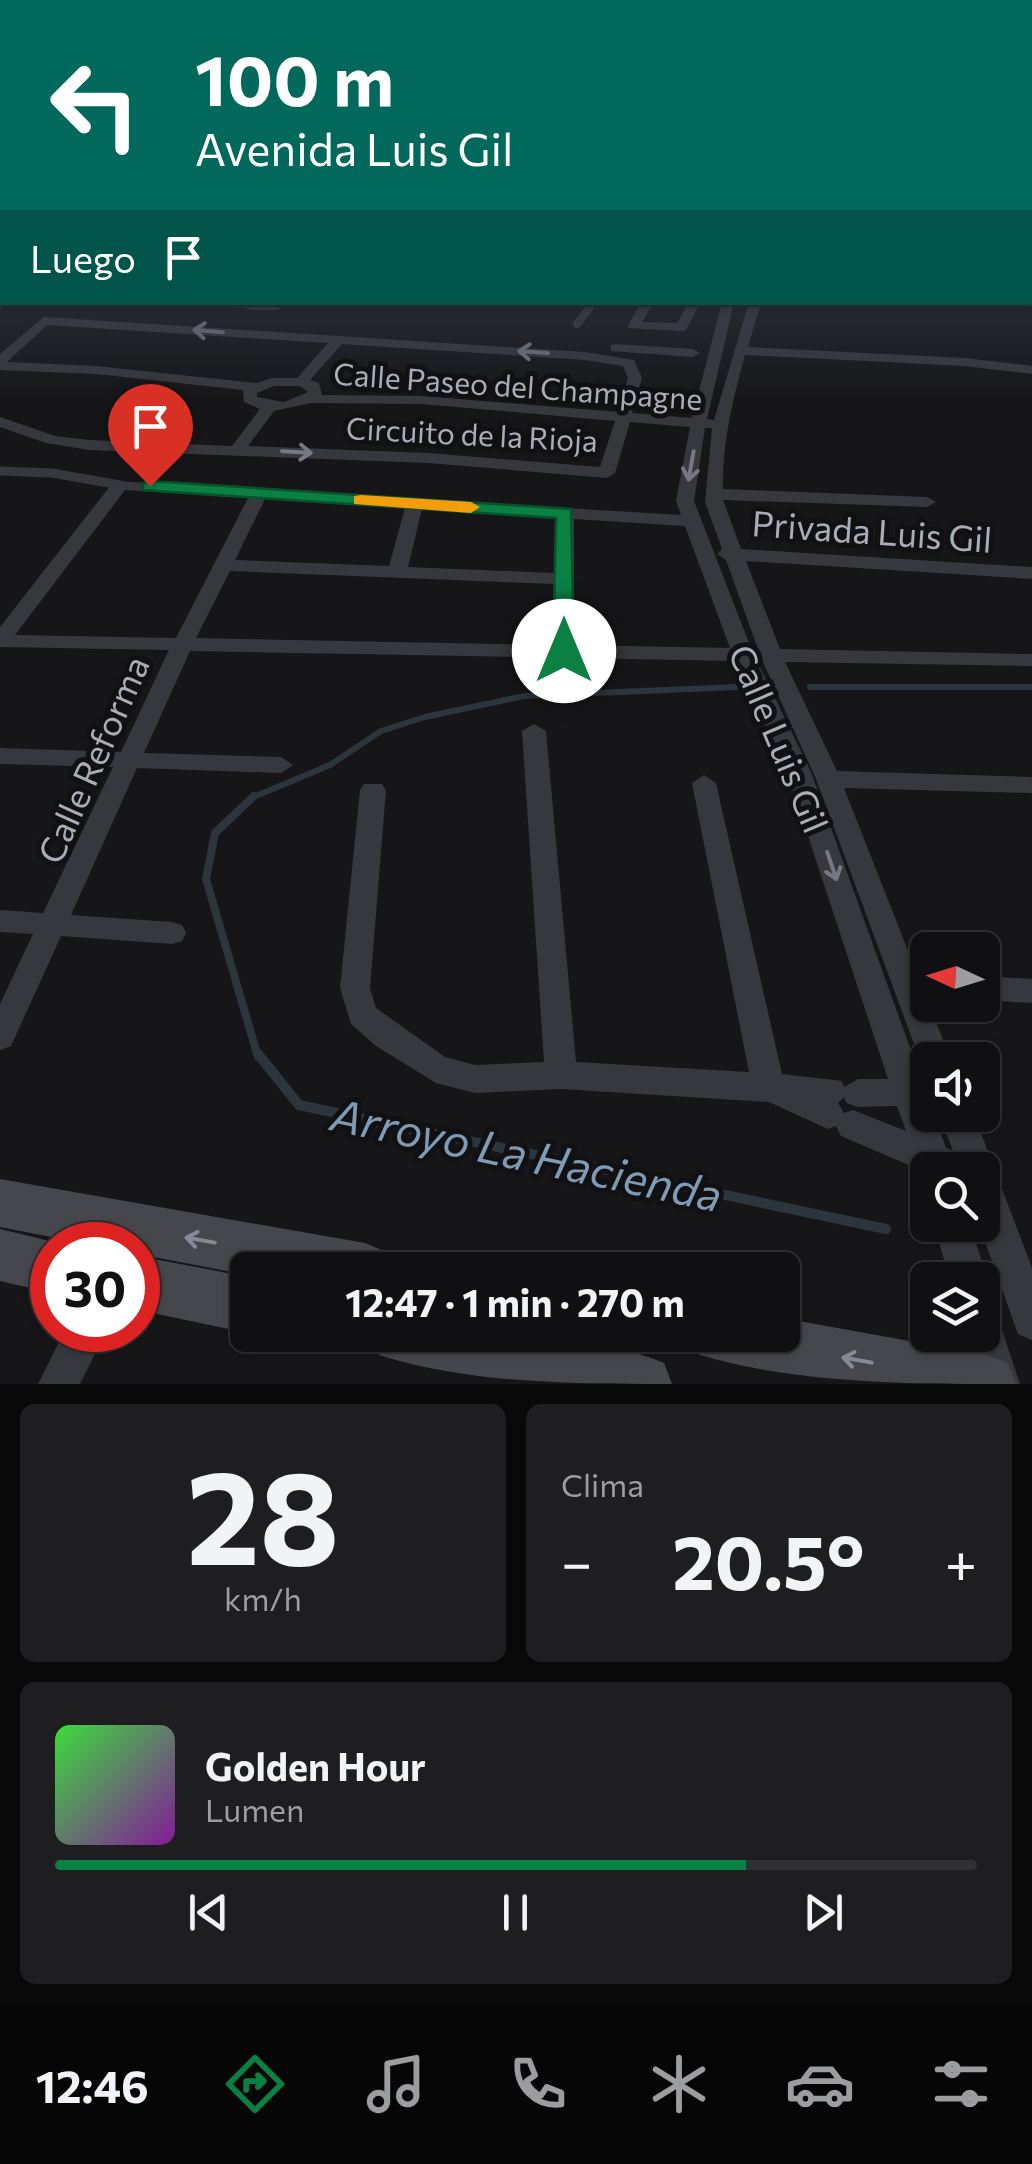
<!DOCTYPE html>
<html lang="es">
<head>
<meta charset="utf-8">
<style>
  body { margin:0; font-family:Commissioner,sans-serif; background:#1e1e20; color:#f1f3f6; height:100vh; display:flex; flex-direction:column; font-size:38px; white-space:nowrap }
  * { box-sizing:border-box; margin:0 }
  p { font-size:32px; color:#9c9d9f }
  .icon { flex:none; width:55px; height:55px; fill:none; stroke:currentColor; stroke-width:2; stroke-linecap:round; stroke-linejoin:round }
  .map { position:relative; height:1384px; overflow:hidden }
  .panel { display:flex; flex-direction:column; gap:20px; padding:20px; background:#09090a; flex:1 }
  .panel>* { flex:none }
  .top-card { position:absolute; left:0px; top:0px; width:1032px; height:305px; box-shadow:0 2px 8px #0004,0 0 0 2px #303032; background:#00695c; color:#fff; overflow:hidden }
  .needle { width:65px; rotate:274deg }
  .fabs { position:absolute; left:910px; top:932px; display:grid; gap:20px }
  .fabs a { display:grid; place-items:center; width:90px; height:90px; border-radius:15px; background:#101012; box-shadow:0 2px 8px #0004,0 0 0 2px #303032; font-size:50px }
  .speed { position:absolute; left:30px; top:1222px; display:flex; gap:20px; font-size:50px; font-weight:700; text-align:center }
  .speed>* { display:grid; place-content:center; width:130px; height:130px; border-radius:50%; background:#101012; box-shadow:0 2px 8px #0004,0 0 0 2px #303032; line-height:1 }
  .speed .limit { border:15px solid #d22; background:#fff; color:#111 }
  .pin { position:absolute; display:grid; place-items:center; width:85px; height:85px; color:#fff; margin:-102px -42px; border-radius:50% 50% 50% 0; rotate:-45deg; box-shadow:0 0 10px #0007 }
  .pin .icon { rotate:45deg }
  .me { position:absolute; width:110px; margin:-55px; rotate:0deg; stroke-linejoin:round; filter:drop-shadow(0 0 8px #0008) }
  .turn { display:flex; align-items:center; gap:35px; height:210px; padding:0 30px; font-size:45px }
  .turn .icon { width:130px; height:130px; stroke-width:2.5 }
  .turn b { display:block; font-size:70px; line-height:85px }
  .then { display:flex; align-items:center; height:95px; padding:0 30px; background:#0003; gap:20px; font-size:38px }
  .big { font-size:75px; font-weight:700; line-height:1.1 }
  .panel .card { flex:1; display:flex; flex-direction:column; justify-content:center; gap:15px; min-width:0; padding:0 35px; border-radius:15px; background:#1e1e20 }
  .panel .dial { align-items:center; gap:0 }
  .dial b { font-size:130px; line-height:1 }
  .song { display:flex; align-items:center; gap:30px }
  .cover { width:120px; height:120px; border-radius:15px; background:linear-gradient(135deg,hsl(120 70% 55%),hsl(290 70% 35%)) }
  .played { height:10px; border-radius:5px; background:linear-gradient(90deg,#0b8043 75%,#303032 75%) }
  .keys { display:flex; justify-content:space-around; direction:ltr }
  .heat { display:flex; justify-content:space-between; align-items:center; font-size:55px; direction:ltr }
  .panel .tiles { flex:1; display:grid; gap:20px; grid-template-columns:1fr 1fr }
  .card:last-child { grid-column:span 2 }
  .trip { position:absolute; left:230px; top:1252px; width:570px; height:100px; border-radius:15px; background:#101012; box-shadow:0 2px 8px #0004,0 0 0 2px #303032; font-weight:700; line-height:100px; text-align:center }
  .tabs { display:flex; height:160px; justify-content:space-around; align-items:center; background:#060607; color:#9c9d9f }
  .tabs .icon { width:70px; height:70px }
  .tabs .selected { color:#0b8043 }
  .tabs b { font-size:45px; color:#f1f3f6 }
  .map>svg:first-child { display:block }
  .lines { fill:none; stroke-linecap:round; stroke-linejoin:round }
  .stream-far2 { stroke:#2c353c; stroke-width:6 }
  .stream-far1 { stroke:#2c353c; stroke-width:8 }
  .stream { stroke:#2c353c; stroke-width:10 }
  .lane-far2 { stroke:#37383d; stroke-width:5 }
  .lane-far1 { stroke:#37383d; stroke-width:8 }
  .lane { stroke:#37383d; stroke-width:9 }
  .street { fill:#37383d; fill-rule:evenodd }
  .secondary { fill:#45474d; fill-rule:evenodd }
  .primary { fill:#53555c; fill-rule:evenodd }
  .oneway { stroke:#757881 }
  .oneway2 { stroke:#858993 }
  .route { fill:#0b8043; stroke:#07532c; stroke-width:2.5 }
  .slow { fill:#f59e0b }
  .labels { text-anchor:middle; dominant-baseline:central; stroke-width:10; stroke-linejoin:round; paint-order:stroke }
  .far-street-label { font-size:30px; fill:#a8adb8; stroke:#111113 }
  .street-label { font-size:35px; fill:#a8adb8; stroke:#111113 }
  .near-water-label { font-size:45px; font-style:italic; fill:#7f9bb3; stroke:#111113 }
</style>
</head>
<body>
<div class="map">
<svg width="1032" height="1384" viewBox="0 0 1032 1384">
  <rect width="100%" height="100%" fill="#161618"/>
  <g class="lines">
    <path class="stream-far2" d="M810,687H1032
      M251,798L330,765L381,731L425,717L524,696L737,687"/>
    <path class="stream-far1" d="M254,796L215,833L206,879L258,1057"/>
    <path class="stream" d="M258,1054L299,1105L886,1229"/>
    <path class="lane-far2" d="M181,302L275,307L280,302
      M589,308L594,302"/>
    <path class="lane-far1" d="M251,306H276
      M577,324L591,306"/>
    <path class="lane" d="M0,471L52,473L120,485"/>
    <path class="street" d="M0,229H2V235H0Z
      M0,299L2,302H10L0,309Z
      M642,302H654L642,322L677,323L689,302H701L686,330L681,331L629,328L628,325Z
      M722,302H734L707,419L714,420L749,302H761L748,347L965,358L1032,366V374L965,366L745,355C733,399 722,443 723,489L927,497L936,502L927,507L723,500L741,549L1032,567V579L746,561L780,649L1032,654V666L785,662L837,771L1032,777V793L844,788L951,1060H928V1115H934L946,1148L953,1151L940,1115H974L1032,1268V1340L1018,1334L979,1225H982V1170H928V1183L918,1169L841,1136L836,1126L828,1129L769,1102L561,1089L475,1093L436,1083L376,1046L351,1024L340,988L360,790L364,784H382L386,790L370,988L376,1008L445,1057L475,1065L544,1062L522,731L534,724L546,731L576,1062L749,1072L692,783L704,775L716,783L782,1074L842,1081L844,1087L858,1079H888L787,772L735,661L190,651L144,753L281,757L293,765L281,773L137,768L71,915L172,922L182,925L186,933L182,941L172,944L61,936L11,1046L0,1050V1004L33,934L0,932V910L43,913L113,767L0,764V748L121,752L169,650L0,647V627L114,481L681,515L676,501L690,427L630,422L615,473L607,478L428,463L89,450L46,443L0,427V417L55,436L89,440L232,446L260,409L244,402L243,390L96,374L0,370V354L44,317L585,352L634,360L642,378L632,413L692,418ZM47,325L328,343L297,378H272L257,383L96,366L7,362ZM342,344L585,360L623,366L628,378L618,412L422,396L322,395L319,383L310,380ZM274,386H300L308,392L284,402L257,397V393ZM311,403L422,404L615,421L600,467L428,453L248,446L274,411ZM705,428H712L705,502L722,549L717,554L726,560L758,649L751,648L694,501ZM125,490L248,498L176,638L15,635ZM265,499L405,508L389,566L235,560ZM422,509L556,518L554,573L408,567ZM574,519L685,526L730,648L574,645ZM230,571L554,584L552,645L196,638ZM757,661L763,662L816,779L923,1068L918,1070L811,772ZM844,1097L846,1103L858,1107L897,1106L906,1131L853,1110L844,1113L838,1103Z
      M616,344L693,349L700,353L693,357L611,351V345Z
      M982,976L1032,979V1003L982,1000Z
      M934,1225H970L988,1280L982,1293V1280H950Z
      M982,1307L996,1312L1020,1384H980L965,1335H982Z
      M65,1330H107L80,1384H38Z"/>
    <path class="secondary" d="M0,1179L365,1243L384,1251L392,1270H248V1275L138,1254V1245H92L0,1227Z
      M0,1229L66,1245H52V1293L0,1281Z
      M138,1256L248,1277V1333L138,1310Z
      M782,1318L987,1355L1008,1363L1016,1384C913,1384 798,1384 700,1355L691,1335H782Z
      M370,1335C468,1335 572,1325 664,1363L672,1384C575,1384 471,1384 379,1355Z"/>
    <path class="primary" d="M0,222H2V232H0Z
      M1030,253H1032V265H1030Z"/>
  </g>
  <defs><path id="oneway-shaft" d="M-6 0H5M1.5-3L5.5 0L1.5 3" fill="none" stroke-width="1.6" stroke-linecap="round" stroke-linejoin="round" transform="scale(2.5)"/></defs>
  <g class="oneway">
    <use href="#oneway-shaft" transform="translate(208 331) rotate(-175)"/>
    <use href="#oneway-shaft" transform="translate(533 352) rotate(-176)"/>
    <use href="#oneway-shaft" transform="translate(297 452) rotate(3)"/>
    <use href="#oneway-shaft" transform="translate(691 466) rotate(100)"/>
    <use href="#oneway-shaft" transform="translate(832 866) rotate(71)"/>
  </g>
  <g class="oneway2">
    <use href="#oneway-shaft" transform="translate(200 1240) rotate(-170)"/>
    <use href="#oneway-shaft" transform="translate(857 1360) rotate(-170)"/>
  </g>
  <linearGradient id="sky" x2="0" y2="1"><stop stop-color="#0c0c0d"/><stop offset="0.52" stop-color="#363c48"/><stop offset="1" stop-color="#363c48" stop-opacity="0"/></linearGradient>
  <rect width="1032" height="401" fill="url(#sky)"/>
  <path class="route" d="M150,481L571,509L574,651L564,657L553,651L556,518L143,490V483Z"/>
  <path class="slow" d="M361,495L471,502L480,507L471,513L354,504V496Z"/>
  <g class="labels">
    <g class="far-street-label">
      <text transform="translate(518 385) rotate(4)">Calle Paseo del Champagne</text>
      <text transform="translate(472 433) rotate(3)">Circuito de la Rioja</text>
    </g>
    <g class="street-label">
      <text transform="translate(872 530) rotate(4)">Privada Luis Gil</text>
      <text transform="translate(780 738) rotate(67)">Calle Luis Gil</text>
      <text transform="translate(92 759) rotate(-66)">Calle Reforma</text>
    </g>
    <g class="near-water-label">
      <text transform="translate(527 1153) rotate(12)">Arroyo La Hacienda</text>
    </g>
  </g>
</svg>
<div class="fabs">
<a><svg class="needle" viewBox="-14 -14 28 28"><path d="M0-13l5 13h-10z" fill="#e53935"/><path d="M0 13l5-13h-10z" fill="#9c9d9f"/></svg></a>
<a><svg class="icon" aria-label="sound" viewBox="0 0 24 24"><path d="M4 9h4l5-4v14l-5-4H4zM17 9q2 3 0 6"/></svg></a>
<a><svg class="icon" aria-label="search" viewBox="0 0 24 24"><circle cx="10" cy="10" r="6"/><path d="M15 15l6 6"/></svg></a>
<a><svg class="icon" aria-label="layers" viewBox="0 0 24 24"><path d="M12 4l9 5-9 5-9-5zM3 14l9 5 9-5"/></svg></a>
</div>
<div class="speed"><div class="limit">30</div></div>
<div class="pin" style="left:150px;top:486px;background:#d93025"><svg class="icon" aria-label="arrive" viewBox="0 0 24 24"><path d="M6 21V4h12l-3 4 3 4H6"/></svg></div>
<svg class="me" style="left:564px;top:651px" viewBox="-20 -20 40 40"><circle r="19" fill="#fff"/><path d="M0-13L10 11 0 6-10 11z" fill="#0b8043"/></svg>
<div class="trip">12:47 · 1 min · 270 m</div>
<div class="top-card">
<div class="turn"><svg class="icon" aria-label="left" viewBox="0 0 24 24"><path d="M17 20v-9H6M10 6l-5 5 5 5"/></svg><div><b>100 m</b>Avenida Luis Gil</div></div>
<div class="then">Luego<svg class="icon" aria-label="arrive" viewBox="0 0 24 24"><path d="M6 21V4h12l-3 4 3 4H6"/></svg></div>
</div>
</div>
<section class="panel">
<div class="tiles">
<div class="card dial"><b>28</b><p>km/h</p></div>
<div class="card"><p>Clima</p>
<div class="heat"><a>−</a><b class="big">20.5°</b><a>+</a></div>
</div>
<div class="card">
<div class="song"><i class="cover"></i><div><b>Golden Hour</b><p>Lumen</p></div></div>
<div class="played"></div>
<div class="keys"><svg class="icon" aria-label="previous" viewBox="0 0 24 24"><path d="M18 5L8 12l10 7zM5 5v14"/></svg><svg class="icon" aria-label="pause" viewBox="0 0 24 24"><path d="M8 5v14M16 5v14"/></svg><svg class="icon" aria-label="next" viewBox="0 0 24 24"><path d="M6 5l10 7-10 7zM19 5v14"/></svg></div>
</div>
</div>
</section>
<nav class="tabs">
<b>12:46</b>
<svg class="icon selected" aria-label="directions" viewBox="0 0 24 24"><path d="M12 3l9 9-9 9-9-9zM9 14v-3h6M13 9l2 2-2 2"/></svg>
<svg class="icon" aria-label="music" viewBox="0 0 24 24"><path d="M9 18V5l10-2v13"/><circle cx="6" cy="18" r="3"/><circle cx="16" cy="16" r="3"/></svg>
<svg class="icon" aria-label="phone" viewBox="0 0 24 24"><path d="M5 4h4l2 5-3 2q2 4 5 5l2-3 5 2v4C11 20 4 13 5 4z"/></svg>
<svg class="icon" aria-label="climate" viewBox="0 0 24 24"><path d="M12 3v18M4 7l16 10M4 17L20 7"/></svg>
<svg class="icon" aria-label="car" viewBox="0 0 24 24"><path d="M5 17H2v-5l4-1 3-4h7l3 4 3 1v5h-3M9 17h6M6 11h13"/><circle cx="7" cy="17" r="2"/><circle cx="17" cy="17" r="2"/></svg>
<svg class="icon" aria-label="filters" viewBox="0 0 24 24"><path d="M4 7h16M4 17h16"/><circle cx="9" cy="7" r="2"/><circle cx="15" cy="17" r="2"/></svg>
</nav>
</body>
</html>
